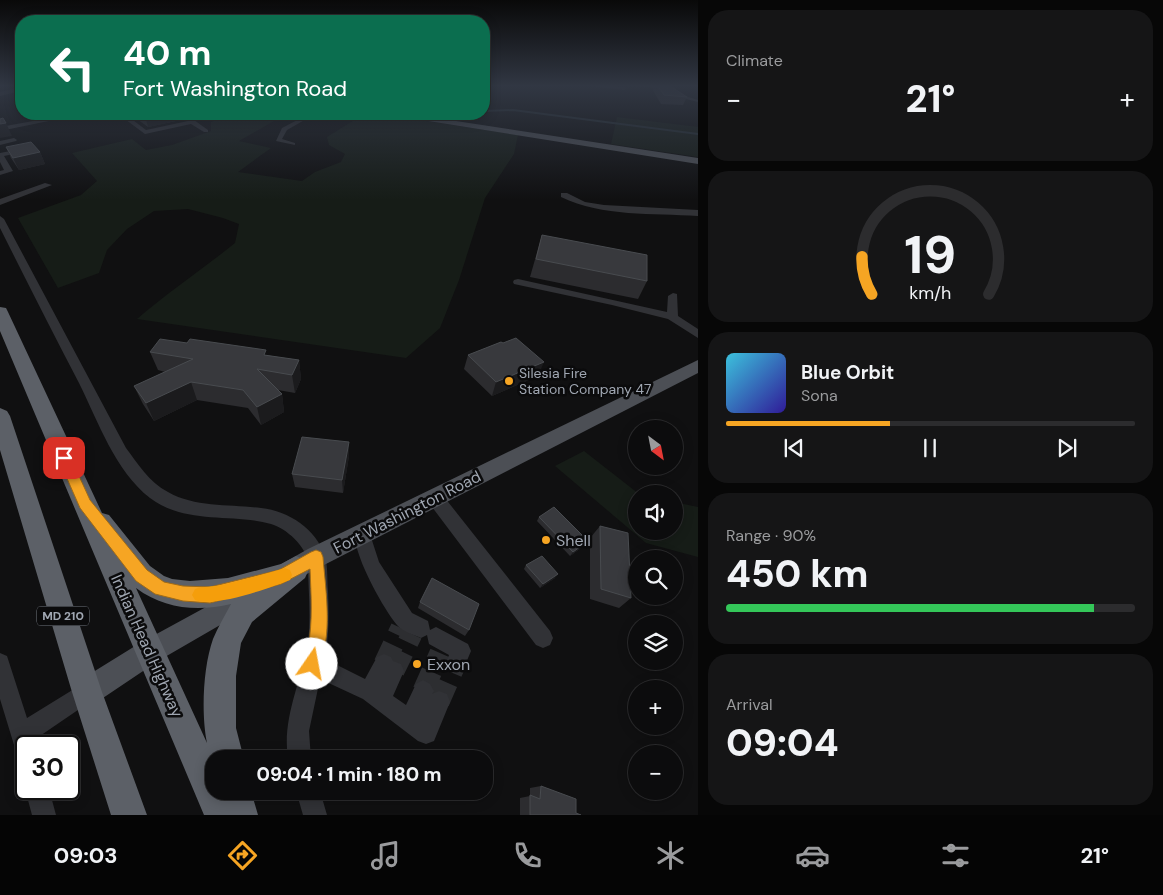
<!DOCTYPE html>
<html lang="en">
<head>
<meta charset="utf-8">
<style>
  body { margin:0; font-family:"DM Sans",sans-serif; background:#151516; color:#f1f3f6; height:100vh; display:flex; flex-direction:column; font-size:19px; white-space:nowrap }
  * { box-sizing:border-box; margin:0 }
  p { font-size:16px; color:#9a9b9d }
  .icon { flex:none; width:28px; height:28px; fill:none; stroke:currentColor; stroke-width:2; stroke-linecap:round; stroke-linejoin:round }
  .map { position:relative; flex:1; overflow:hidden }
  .details { display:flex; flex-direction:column; gap:10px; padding:10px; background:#070707; width:465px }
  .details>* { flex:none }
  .top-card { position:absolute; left:15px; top:15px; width:475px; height:105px; border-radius:20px; box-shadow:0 2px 12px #0003,0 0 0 1px #2c2c2e; background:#0b6e4f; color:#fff; overflow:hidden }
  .needle { width:32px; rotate:148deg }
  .buttons { position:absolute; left:628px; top:420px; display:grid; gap:10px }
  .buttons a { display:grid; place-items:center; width:55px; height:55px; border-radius:50%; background:#0c0c0d; box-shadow:0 2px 12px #0003,0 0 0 1px #2c2c2e; font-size:25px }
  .speed { position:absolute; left:15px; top:735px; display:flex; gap:10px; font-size:25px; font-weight:700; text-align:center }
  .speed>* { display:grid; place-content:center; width:65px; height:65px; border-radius:50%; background:#0c0c0d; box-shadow:0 2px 12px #0003,0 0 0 1px #2c2c2e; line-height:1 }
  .speed .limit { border:2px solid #111; border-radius:8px; background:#fff; color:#111 }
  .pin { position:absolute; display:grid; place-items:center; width:42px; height:42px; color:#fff; margin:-21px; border-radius:10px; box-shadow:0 2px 8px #0006 }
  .me { position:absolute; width:55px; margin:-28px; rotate:12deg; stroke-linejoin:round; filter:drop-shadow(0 0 4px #0008) }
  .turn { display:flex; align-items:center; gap:18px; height:105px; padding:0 25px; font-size:22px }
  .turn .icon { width:65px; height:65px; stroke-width:2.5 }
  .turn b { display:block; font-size:35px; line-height:42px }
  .big { font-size:38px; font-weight:800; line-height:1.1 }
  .details .card { flex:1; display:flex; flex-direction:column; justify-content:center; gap:8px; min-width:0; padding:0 18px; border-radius:20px; background:#151516 }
  .details .dial { align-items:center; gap:0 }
  .dial svg { height:130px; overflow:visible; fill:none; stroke:#2c2c2e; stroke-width:7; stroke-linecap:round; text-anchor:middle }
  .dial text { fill:#f1f3f6; stroke:none }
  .song { display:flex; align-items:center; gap:15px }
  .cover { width:60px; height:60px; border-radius:8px; background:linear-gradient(135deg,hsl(190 70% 55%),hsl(250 70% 35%)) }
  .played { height:5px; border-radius:2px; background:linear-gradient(90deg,#f6a523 40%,#2c2c2e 40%) }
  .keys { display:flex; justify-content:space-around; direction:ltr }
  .heat { display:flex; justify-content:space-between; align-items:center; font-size:28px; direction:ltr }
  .charge { height:8px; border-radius:4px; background:linear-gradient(90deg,#34c759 90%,#2c2c2e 0) }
  .trip { position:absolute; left:205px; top:750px; width:288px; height:50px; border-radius:20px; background:#0c0c0d; box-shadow:0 2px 12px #0003,0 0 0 1px #2c2c2e; font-weight:800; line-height:50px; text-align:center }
  .menu { display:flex; height:80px; justify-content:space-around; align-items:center; background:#050505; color:#9a9b9d }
  .menu .icon { width:35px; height:35px }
  .menu .on { color:#f6a523 }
  .menu b { font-size:22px; color:#f1f3f6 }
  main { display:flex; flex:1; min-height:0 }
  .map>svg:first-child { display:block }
  .green { fill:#161c17 }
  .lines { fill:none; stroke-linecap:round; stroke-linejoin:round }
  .stream { stroke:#262f35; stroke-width:2 }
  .minor-tunnel { stroke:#2d2e31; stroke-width:21; stroke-dasharray:21 11; stroke-linecap:butt }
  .minor { fill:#313236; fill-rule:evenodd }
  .major { fill:#4c4f55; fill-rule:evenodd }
  .highway { fill:#5c6067; fill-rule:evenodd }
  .wall { fill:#2c2c2f }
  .shaded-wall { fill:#1b1b1d }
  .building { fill:#38393d; stroke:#484b4f }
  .route { fill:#f6a523; stroke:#a06b17 }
  .slow { fill:#f59e0b }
  .poi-dot { fill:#f6a523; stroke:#0b0b0c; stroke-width:2 }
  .labels { text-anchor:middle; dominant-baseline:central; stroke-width:5; stroke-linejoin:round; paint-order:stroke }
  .shield { fill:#0b0b0c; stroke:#737880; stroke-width:1 }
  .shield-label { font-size:12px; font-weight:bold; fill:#a0a7b2 }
  .poi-label { font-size:14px; fill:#a0a7b2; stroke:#0b0b0c; text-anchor:start }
  .near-street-label { font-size:16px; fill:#a0a7b2; stroke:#0b0b0c }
  .near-poi-label { font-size:16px; fill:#a0a7b2; stroke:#0b0b0c; text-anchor:start }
</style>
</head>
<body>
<main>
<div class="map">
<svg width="698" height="815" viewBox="0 0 698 815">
  <rect width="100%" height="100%" fill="#101011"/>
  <path class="green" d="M230,114H286L239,141L271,148L238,172L302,181L315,172L341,162L345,154L329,145L327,137L364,114H381L518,135L514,154L485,198L459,280L440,328L406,358L137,319C168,292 203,269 235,243L239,224L223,218L188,209L154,211L127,229L107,250L99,273L58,288L18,218L81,195L97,181L72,153L132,139L146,150L172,145L211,131V122Z
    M617,117L698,127V157L611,144Z
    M584,451L639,494H636V531H674V502L698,507V557L646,543L555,466Z"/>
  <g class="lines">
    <path class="stream" d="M484,111L513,110L698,134"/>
    <path class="minor-tunnel" d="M384,664L401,628
      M394,671L412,634
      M423,691L440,653
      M439,702L456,663"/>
    <path class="minor" d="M591,86H612L627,88L624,90Z
      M664,86H670L682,95L698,100V102L678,97Z
      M21,87V91L0,96V92Z
      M72,114H83L0,131V127Z
      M118,114H125L146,130L188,121L180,114H187L192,117L201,114L211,115L194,120L208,130V132H204L191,124L145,134Z
      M303,117L308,118L287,130L282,139L295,143V145L276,141L282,128Z
      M14,138L17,140L16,141L0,145V141Z
      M26,148L30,150L28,151L4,156L13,171L0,175V171L4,170L0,162V153Z
      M45,183L52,185L0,205V199Z
      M561,193H567L585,202L604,205L698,210V216C652,213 603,217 561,197Z
      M0,216L4,219L126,448C138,464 149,482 168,492C196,508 231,504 261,508C289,511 316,529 325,556C328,567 327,580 328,591C329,614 329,636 325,659L365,679L377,657L384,654L391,657L393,661L401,664L404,671L393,696L406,705L416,684L423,680L430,684L434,691L432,694L439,691L447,694L450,702L434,741L426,744L418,741L363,699L320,679L309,731L311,759H288C282,719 300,685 307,647C312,620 308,591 308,563C307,547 286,528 271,524C231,513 186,525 150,498C115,471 98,421 79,383C52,331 26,280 0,228Z
      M518,279L667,312L668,296L673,293L677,294L678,316L698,329V338L668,319L612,305L514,284L513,282L514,280Z
      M435,491L441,493L550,631L553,638L550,645L543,648L536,645L429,503L427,498L429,493Z
      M362,526L368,528L379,562L412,613L428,621L430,630L436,627L468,644L471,651L463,670L456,673L449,670L446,663L449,655L429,644L427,635L421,638C414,635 402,631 397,625C384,610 348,547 356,528Z
      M0,653L7,656L27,718L87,681L94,685L98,692L94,699L34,740L36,746H26V761L18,758L0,699Z
      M26,786V789H49L56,815H32L25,789Z
      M296,791H320L327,815H303Z"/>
    <path class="major" d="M393,114H410L698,158V164L397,116Z
      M698,360V373L324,565L286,585L278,582L274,574L278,566L308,549Z
      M250,583L258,587L262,595L258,603L158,661L97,702L87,705L77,702L74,692L77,682L140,643Z"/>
    <path class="highway" d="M0,307L6,308L8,312L102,513L109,515L150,566L164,576L172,579L190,581L228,578L281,564L296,556L305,560L309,569L305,578L252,622L241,643L236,676V728L244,759H214V791H251L258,815H204L0,331ZM136,588C164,609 198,612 231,604C225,615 218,627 213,639C203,667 201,714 207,743Z
      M0,408L7,411L10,416L102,692L147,815H111L72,692L0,450Z"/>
  </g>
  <path class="wall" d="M626,86H670L687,97L683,105L661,104L651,87Z
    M130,114H174L176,121L148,127Z
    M6,147L40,152L45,164L19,170L11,158Z
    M542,235L647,281L638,299L530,277Z
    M187,343L299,360L301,379L295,393L278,390L282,394L284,412L261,425L248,408L197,400L154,421L143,404L134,386L165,372L158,370L150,352Z
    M503,343L538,376L492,396L464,369L468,355Z
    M349,456L343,493L295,487L292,474Z
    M539,517L585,545L570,556L537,521Z
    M600,526L631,598L619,608L590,599V538Z
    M526,565L555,578L540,588L524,569Z
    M420,602L469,630L465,636L418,608Z
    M541,786L576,813L581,815H520V798L530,796V788Z"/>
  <path class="shaded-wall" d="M157,114H174L176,121L148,127L145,116Z
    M0,117L3,123H6L12,136L0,138Z
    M40,152L45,164L19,170L13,158Z
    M299,360L301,379L295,393L292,375Z
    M544,362L538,376L492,396L496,382Z
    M191,382L197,400L154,421L146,403Z
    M282,394L284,412L261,425L257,407Z
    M349,442V456L343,493L342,480Z
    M588,541L585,545L570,556L573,552Z
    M558,574L555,578L540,588L543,584Z"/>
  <path class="building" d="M658,86H670L687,97L664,95Z
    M141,114H157L145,116Z
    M3,118L6,123L0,124V119Z
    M31,142L40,152L13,158L6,147Z
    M542,235L647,255V281L536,259Z
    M516,338L544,362L496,382L468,355L501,342L503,343Z
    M160,339L187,343L190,339L266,350L264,355L299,360L292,375L257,369L282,394L257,407L243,390L191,382L146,403L134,386L193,359L150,352Z
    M302,437L349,442L342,480L292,474Z
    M554,507L588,541L573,552L539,517Z
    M600,526L628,533L631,598L601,589Z
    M542,556L558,574L543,584L526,565Z
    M432,578L479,604L469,630L420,602Z
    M541,786L576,799V813L581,815H530V795L540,799Z"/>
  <linearGradient id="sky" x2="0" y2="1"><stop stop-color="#090909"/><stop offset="0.43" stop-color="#313743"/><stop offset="1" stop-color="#313743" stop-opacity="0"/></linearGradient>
  <rect width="698" height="200" fill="url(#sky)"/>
  <path class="route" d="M64,453L69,454L90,500L147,570L164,582L183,586L210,587L279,570L311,552L316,550L321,552L323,557C326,594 333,635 318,670L312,672L306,670C303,662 307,656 308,647C313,621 311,595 310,569L281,584L210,603L183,601L155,594L136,581L80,508L58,458L60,454Z"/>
  <path class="slow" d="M285,568L290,570L292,575L290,580C270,588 214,608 195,600L192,595L195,589C203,586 213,587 222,585C243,580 264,574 285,568Z"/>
  <g class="poi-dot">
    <circle cx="509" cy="381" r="5"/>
    <circle cx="546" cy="540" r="5"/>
    <circle cx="417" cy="664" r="5"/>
  </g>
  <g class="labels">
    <rect class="shield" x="37" y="606.5" width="52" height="19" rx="4"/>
    <g class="shield-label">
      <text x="63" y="616">MD 210</text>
    </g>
    <g class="poi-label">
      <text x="519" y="373">Silesia Fire<tspan x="519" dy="16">Station Company 47</tspan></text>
    </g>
    <g class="near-street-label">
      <text transform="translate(407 512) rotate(-27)">Fort Washington Road</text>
      <text transform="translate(147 646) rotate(66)">Indian Head Highway</text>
    </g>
    <g class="near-poi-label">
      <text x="556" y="540">Shell</text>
      <text x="427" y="664">Exxon</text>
    </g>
  </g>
</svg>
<div class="buttons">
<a><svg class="needle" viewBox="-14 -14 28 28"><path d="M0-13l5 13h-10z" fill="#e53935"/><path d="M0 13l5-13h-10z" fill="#9a9b9d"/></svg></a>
<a><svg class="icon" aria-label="sound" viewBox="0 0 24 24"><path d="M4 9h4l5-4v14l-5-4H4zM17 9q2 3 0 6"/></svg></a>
<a><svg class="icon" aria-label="search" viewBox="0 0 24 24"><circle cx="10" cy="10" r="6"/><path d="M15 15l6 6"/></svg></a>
<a><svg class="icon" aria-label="layers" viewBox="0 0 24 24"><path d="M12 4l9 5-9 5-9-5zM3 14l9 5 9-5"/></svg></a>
<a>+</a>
<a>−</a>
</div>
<div class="speed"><div class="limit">30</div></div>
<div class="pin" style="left:64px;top:458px;background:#d93025"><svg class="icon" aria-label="arrive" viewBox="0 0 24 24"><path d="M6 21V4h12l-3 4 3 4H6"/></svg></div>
<svg class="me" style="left:312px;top:664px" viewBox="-20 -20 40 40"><circle r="19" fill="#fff"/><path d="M0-13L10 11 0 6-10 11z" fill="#f6a523"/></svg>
<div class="trip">09:04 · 1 min · 180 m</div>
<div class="top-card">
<div class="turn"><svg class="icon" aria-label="left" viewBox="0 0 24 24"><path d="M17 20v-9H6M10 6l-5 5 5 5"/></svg><div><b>40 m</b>Fort Washington Road</div></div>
</div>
</div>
<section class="details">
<div class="card"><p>Climate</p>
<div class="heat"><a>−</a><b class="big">21°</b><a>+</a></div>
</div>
<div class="card dial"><svg viewBox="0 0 100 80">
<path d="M14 69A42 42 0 1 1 86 69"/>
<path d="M14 69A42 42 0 0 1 8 46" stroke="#f6a523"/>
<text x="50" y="56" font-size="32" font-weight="700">19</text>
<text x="50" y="72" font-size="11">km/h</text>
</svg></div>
<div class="card">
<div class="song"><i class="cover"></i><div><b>Blue Orbit</b><p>Sona</p></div></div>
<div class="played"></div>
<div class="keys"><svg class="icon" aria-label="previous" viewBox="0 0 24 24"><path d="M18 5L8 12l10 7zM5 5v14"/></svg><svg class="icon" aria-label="pause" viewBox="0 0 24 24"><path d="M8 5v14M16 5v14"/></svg><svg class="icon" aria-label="next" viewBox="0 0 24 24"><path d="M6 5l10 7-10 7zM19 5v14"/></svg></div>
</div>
<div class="card"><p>Range · 90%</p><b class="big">450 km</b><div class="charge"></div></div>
<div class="card"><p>Arrival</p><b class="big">09:04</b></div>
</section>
</main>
<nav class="menu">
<b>09:03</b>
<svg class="icon on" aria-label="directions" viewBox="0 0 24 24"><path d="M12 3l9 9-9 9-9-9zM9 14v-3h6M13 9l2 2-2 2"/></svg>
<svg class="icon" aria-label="music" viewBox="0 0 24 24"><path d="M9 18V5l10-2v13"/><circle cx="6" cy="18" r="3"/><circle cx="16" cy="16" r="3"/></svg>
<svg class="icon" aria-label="phone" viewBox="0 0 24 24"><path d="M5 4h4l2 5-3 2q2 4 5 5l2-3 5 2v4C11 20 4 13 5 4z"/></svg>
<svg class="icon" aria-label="climate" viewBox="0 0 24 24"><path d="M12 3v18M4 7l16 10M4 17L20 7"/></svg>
<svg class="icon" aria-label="car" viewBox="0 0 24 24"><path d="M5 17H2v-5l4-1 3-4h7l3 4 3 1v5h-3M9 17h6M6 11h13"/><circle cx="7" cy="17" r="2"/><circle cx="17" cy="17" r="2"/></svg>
<svg class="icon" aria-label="filters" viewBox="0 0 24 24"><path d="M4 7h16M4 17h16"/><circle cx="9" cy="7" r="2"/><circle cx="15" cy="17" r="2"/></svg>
<b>21°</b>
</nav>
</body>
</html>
